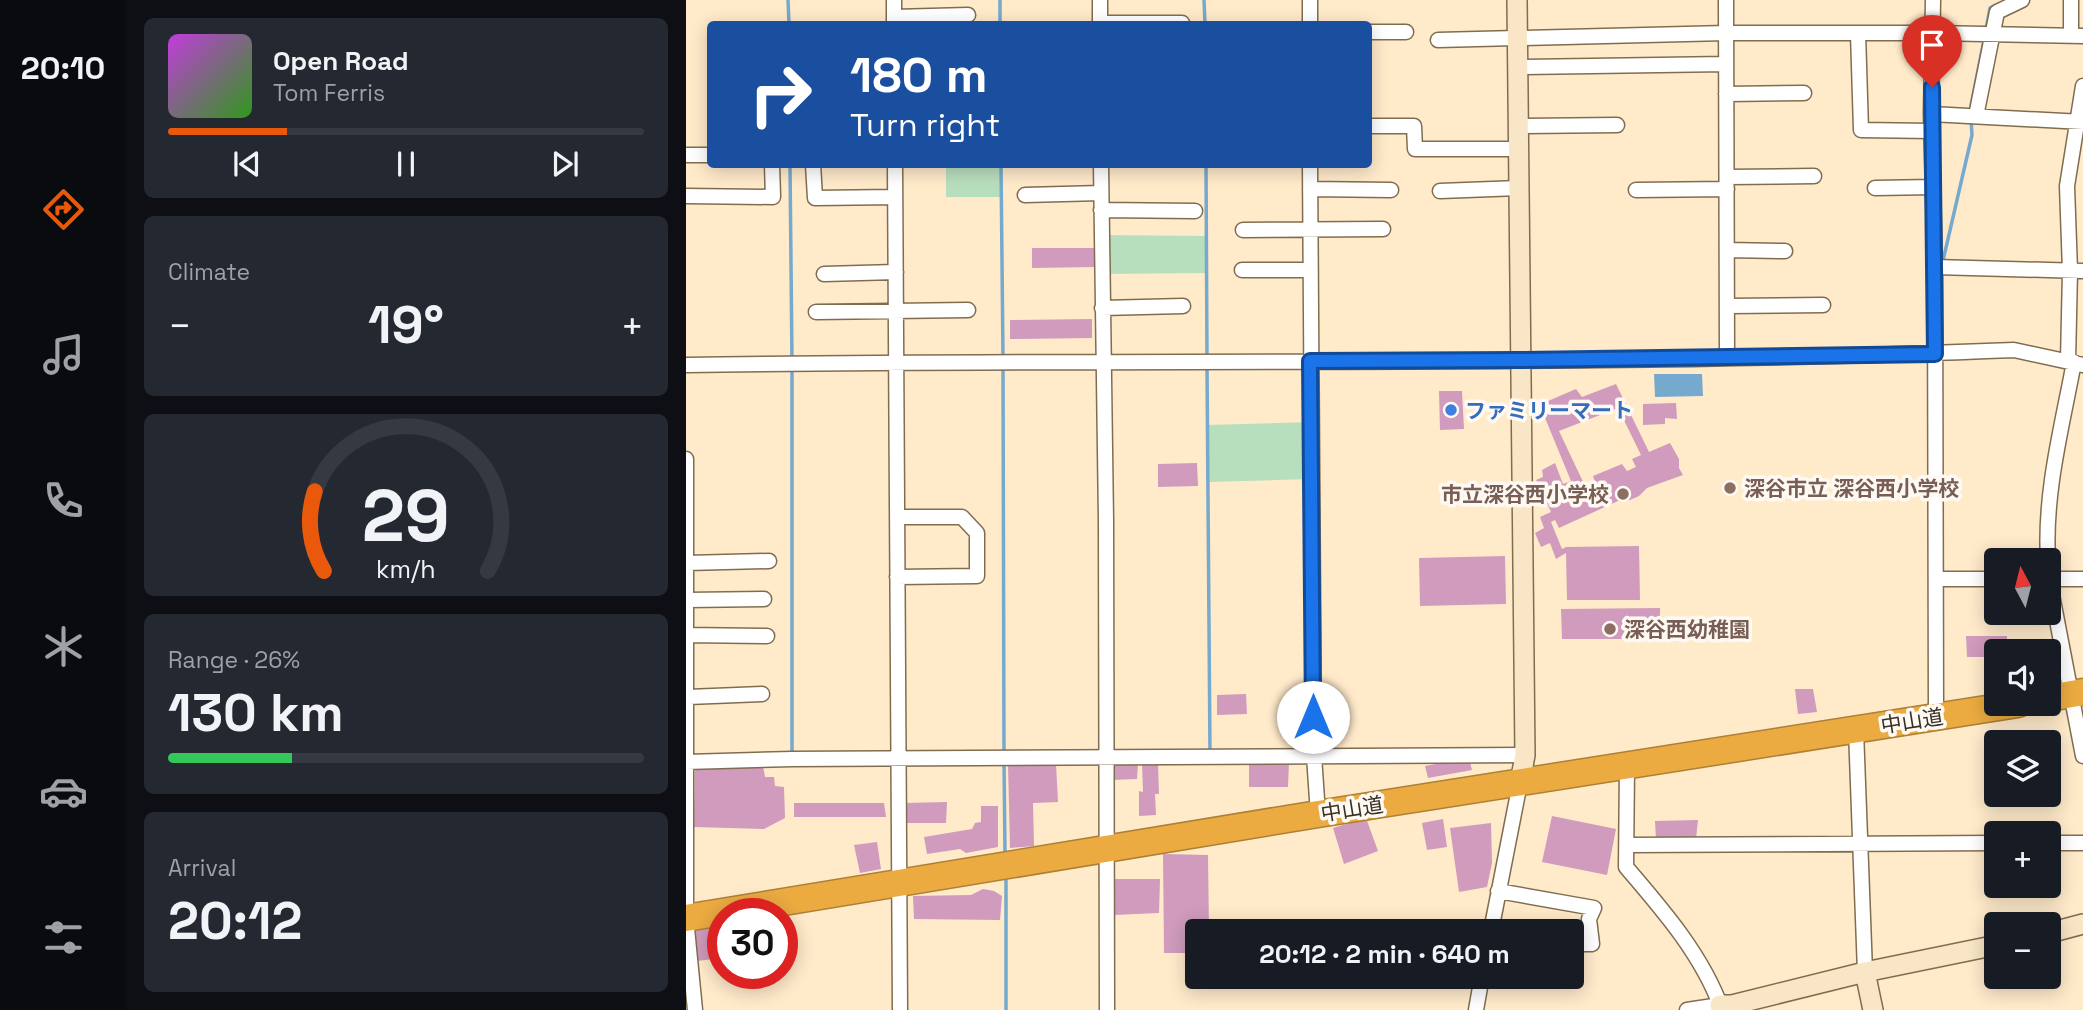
<!DOCTYPE html>
<html lang="en">
<head>
<meta charset="utf-8">
<style>
  body { margin:0; font-family:"Space Grotesk","Noto Sans JP",sans-serif; background:#242831; color:#f1f3f6; height:100vh; display:flex; flex-direction:column; font-size:26px; white-space:nowrap }
  * { box-sizing:border-box; margin:0 }
  p { font-size:23px; color:#9ea1a6 }
  .icon { flex:none; width:38px; height:38px; fill:none; stroke:currentColor; stroke-width:2; stroke-linecap:round; stroke-linejoin:round }
  .map { position:relative; flex:1; overflow:hidden }
  .details { display:flex; flex-direction:column; gap:18px; padding:18px; background:#0d0f14; width:560px }
  .details>* { flex:none }
  .banner { position:absolute; left:21px; top:21px; width:665px; height:147px; border-radius:7px; box-shadow:0 4px 18px #0003; background:#1a4fa0; color:#fff; overflow:hidden }
  .needle { width:46px; rotate:353deg }
  .fabs { position:absolute; left:1298px; top:548px; display:grid; gap:14px }
  .fabs a { display:grid; place-items:center; width:77px; height:77px; border-radius:7px; background:#171b24; box-shadow:0 4px 18px #0003; font-size:35px }
  .speed { position:absolute; left:21px; top:898px; display:flex; gap:14px; font-size:35px; font-weight:700; text-align:center }
  .speed>* { display:grid; place-content:center; width:91px; height:91px; border-radius:50%; background:#171b24; box-shadow:0 4px 18px #0003; line-height:1 }
  .speed .limit { border:10px solid #d22; background:#fff; color:#111 }
  .pin { position:absolute; display:grid; place-items:center; width:60px; height:60px; color:#fff; margin:-72px -30px; border-radius:50% 50% 50% 0; rotate:-45deg; box-shadow:0 0 7px #0007 }
  .pin .icon { rotate:45deg }
  .me { position:absolute; width:77px; margin:-38px; rotate:0deg; stroke-linejoin:round; filter:drop-shadow(0 0 5px #0008) }
  .turn { display:flex; align-items:center; gap:24px; height:147px; padding:0 28px; font-size:32px }
  .turn .icon { width:91px; height:91px; stroke-width:2.5 }
  .turn b { display:block; font-size:49px; line-height:60px }
  .big { font-size:52px; font-weight:700; line-height:1.1 }
  .details .card { flex:1; display:flex; flex-direction:column; justify-content:center; gap:10px; min-width:0; padding:0 24px; border-radius:10px; background:#242831 }
  .details .dial { align-items:center; gap:0 }
  .dial svg { height:182px; overflow:visible; fill:none; stroke:#363941; stroke-width:7; stroke-linecap:round; text-anchor:middle }
  .dial text { fill:#f1f3f6; stroke:none }
  .song { display:flex; align-items:center; gap:21px }
  .cover { width:84px; height:84px; border-radius:10px; background:linear-gradient(135deg,hsl(290 70% 55%),hsl(110 70% 35%)) }
  .played { height:7px; border-radius:4px; background:linear-gradient(90deg,#ea580c 25%,#363941 25%) }
  .keys { display:flex; justify-content:space-around; direction:ltr }
  .heat { display:flex; justify-content:space-between; align-items:center; font-size:38px; direction:ltr }
  .charge { height:10px; border-radius:5px; background:linear-gradient(90deg,#34c759 26%,#363941 0) }
  .trip { position:absolute; left:499px; top:919px; width:399px; height:70px; border-radius:7px; background:#171b24; box-shadow:0 4px 18px #0003; font-weight:700; line-height:70px; text-align:center }
  main { display:flex; flex:1; min-height:0 }
  .tabs { display:flex; flex-direction:column; width:126px; justify-content:space-around; align-items:center; background:#090b0e; color:#9ea1a6 }
  .tabs .icon { width:49px; height:49px }
  .tabs .current { color:#ea580c }
  .tabs b { font-size:32px; color:#f1f3f6 }
  .map>svg:first-child { display:block }
  .green { fill:#b8dfbd }
  .water { fill:#76a9ce }
  .lines { fill:none; stroke-linecap:round; stroke-linejoin:round }
  .stream { stroke:#76a9ce; stroke-width:3.5 }
  .building { fill:#d09bbd; fill-rule:evenodd }
  .street-casing { stroke:#806d51; stroke-width:17 }
  .secondary-casing { stroke:#806d51; stroke-width:22 }
  .highway-casing { stroke:#ad8037; stroke-width:29 }
  .street { stroke:#fff; stroke-width:14 }
  .secondary { stroke:#f9e6c6; stroke-width:19 }
  .highway { stroke:#ecab41; stroke-width:26 }
  .route-casing { stroke:#114b97; stroke-width:18 }
  .route { stroke:#1a73e8; stroke-width:12 }
  .shop-dot { fill:#3f7fe0; stroke:#fefaf3; stroke-width:2.5 }
  .education-dot { fill:#8d6e63; stroke:#fefaf3; stroke-width:2.5 }
  .labels { text-anchor:middle; dominant-baseline:central; stroke-width:7; stroke-linejoin:round; paint-order:stroke }
  .shop-label { font-size:21px; font-weight:bold; fill:#366cbe; stroke:#fefaf3; text-anchor:start }
  .education-label { font-size:21px; font-weight:bold; fill:#785e54; stroke:#fefaf3; text-anchor:start }
  .street-label { font-size:21px; fill:#393125; stroke:#fefaf3 }
</style>
</head>
<body>
<main>
<nav class="tabs">
<b>20:10</b>
<svg class="icon current" aria-label="directions" viewBox="0 0 24 24"><path d="M12 3l9 9-9 9-9-9zM9 14v-3h6M13 9l2 2-2 2"/></svg>
<svg class="icon" aria-label="music" viewBox="0 0 24 24"><path d="M9 18V5l10-2v13"/><circle cx="6" cy="18" r="3"/><circle cx="16" cy="16" r="3"/></svg>
<svg class="icon" aria-label="phone" viewBox="0 0 24 24"><path d="M5 4h4l2 5-3 2q2 4 5 5l2-3 5 2v4C11 20 4 13 5 4z"/></svg>
<svg class="icon" aria-label="climate" viewBox="0 0 24 24"><path d="M12 3v18M4 7l16 10M4 17L20 7"/></svg>
<svg class="icon" aria-label="car" viewBox="0 0 24 24"><path d="M5 17H2v-5l4-1 3-4h7l3 4 3 1v5h-3M9 17h6M6 11h13"/><circle cx="7" cy="17" r="2"/><circle cx="17" cy="17" r="2"/></svg>
<svg class="icon" aria-label="filters" viewBox="0 0 24 24"><path d="M4 7h16M4 17h16"/><circle cx="9" cy="7" r="2"/><circle cx="15" cy="17" r="2"/></svg>
</nav>
<section class="details">
<div class="card">
<div class="song"><i class="cover"></i><div><b>Open Road</b><p>Tom Ferris</p></div></div>
<div class="played"></div>
<div class="keys"><svg class="icon" aria-label="previous" viewBox="0 0 24 24"><path d="M18 5L8 12l10 7zM5 5v14"/></svg><svg class="icon" aria-label="pause" viewBox="0 0 24 24"><path d="M8 5v14M16 5v14"/></svg><svg class="icon" aria-label="next" viewBox="0 0 24 24"><path d="M6 5l10 7-10 7zM19 5v14"/></svg></div>
</div>
<div class="card"><p>Climate</p>
<div class="heat"><a>−</a><b class="big">19°</b><a>+</a></div>
</div>
<div class="card dial"><svg viewBox="0 0 100 80">
<path d="M14 69A42 42 0 1 1 86 69"/>
<path d="M14 69A42 42 0 0 1 10 34" stroke="#ea580c"/>
<text x="50" y="56" font-size="32" font-weight="700">29</text>
<text x="50" y="72" font-size="11">km/h</text>
</svg></div>
<div class="card"><p>Range · 26%</p><b class="big">130 km</b><div class="charge"></div></div>
<div class="card"><p>Arrival</p><b class="big">20:12</b></div>
</section>
<div class="map">
<svg width="1397" height="1010" viewBox="0 0 1397 1010">
  <rect width="100%" height="100%" fill="#ffeaca"/>
  <path class="green" d="M260,165H315V197H260Z
    M416,235L520,236V273L416,274Z
    M625,422V479L522,482V425Z"/>
  <path class="water" d="M968,374H1016L1017,396L969,397Z"/>
  <g class="lines">
    <path class="stream" d="M102,0L103,24
      M314,0V24
      M518,0L519,24
      M1300,29L1304,8L1307,7
      M1284,111L1298,40
      M104,164L106,361
      M315,164L317,357
      M520,164L521,359
      M1256,265L1286,135L1285,119
      M317,365L318,752
      M521,367L524,754
      M106,757V369
      M318,760L319,854
      M320,876V1010"/>
  </g>
  <path class="building" d="M346,248H408L410,267L346,268Z
    M406,319V338L324,339V320Z
    M930,384L963,452L984,443L993,459V468L997,475L961,488L953,496L944,500L932,501L873,528L869,520L865,522L876,549L880,547L953,546L954,600H881L880,553L870,559L864,543L855,547L849,533L858,528L854,517L865,512L850,480L857,477L856,470L869,463L877,484L885,481L857,413L865,410L862,401L890,389L896,397ZM932,408L955,455L946,459L950,467L941,471L936,464L907,476L909,482L899,486L873,431Z
    M753,391H776L778,429L754,430Z
    M990,403L991,419L979,418V424L957,425V404Z
    M511,463L512,486L472,487V464Z
    M819,556L820,604L734,606L733,558Z
    M974,608V639H876L875,609Z
    M1280,636H1321V651H1311V657H1281Z
    M1109,689H1127L1131,712L1112,714Z
    M560,694L561,714L531,715V695Z
    M783,758L786,770L742,778L739,766Z
    M427,762L452,763L451,779L426,780Z
    M603,762L602,787H563V763Z
    M456,763H472L473,794H469L470,815L453,816V791L457,792Z
    M322,764H370L372,802L347,803L348,846L324,848Z
    M77,766L79,777H88L89,786L98,787L99,818L78,829L8,827L9,767Z
    M261,802L260,823H218V803Z
    M108,803H198L200,817H108Z
    M295,806H312V847L280,853L274,849L241,854L238,837L286,829L289,823L295,822Z
    M866,816L930,829L921,875L856,862Z
    M680,818L692,851L658,864L647,828Z
    M757,819L761,847L741,850L736,823Z
    M1012,820L1010,839L970,840L969,821Z
    M805,823L806,863L801,887L773,892L764,828Z
    M191,842L195,869L174,873L168,845Z
    M477,854L522,855L523,931H511V953H478Z
    M427,879H474L473,913L428,915Z
    M297,889L308,891L316,896L314,920L228,919L227,896L285,895Z
    M29,924L36,958L11,961L6,927Z"/>
  <g class="lines">
    <g class="street-casing">
      <path id="street" d="M208,0V24
        M414,0V24
        M624,0V24
        M1040,0L1041,357
        M1247,0L1245,114L1249,267L1250,718
        M1385,0V36
        M208,17L282,15
        M414,23H496
        M682,32H720
        M1172,33L1175,130L1246,131
        M752,40L1040,33H1247L1397,36
        M833,67L1040,64
        M1040,94L1118,93
        M1245,114L1397,122
        M1290,116L1311,12L1336,0
        M682,126H728L729,149H833
        M833,126L931,125
        M0,155H24
        M127,164L129,198L209,197
        M209,164L214,1010
        M415,164L420,521L421,1010
        M624,164L628,756L632,814
        M1041,177L1128,176
        M1189,188L1247,187
        M624,189L705,190
        M950,190L1041,189
        M754,191L833,188
        M339,195L415,193
        M0,196L87,197L86,164
        M415,210L509,211
        M557,230L697,229
        M1041,250L1099,251
        M1249,267L1397,271
        M556,270H624
        M138,274L210,272
        M1041,306L1137,305
        M416,308L497,306
        M130,312L282,310
        M1382,361L1384,271L1381,186L1397,86
        M0,365C443,358 886,368 1328,350L1397,365
        M0,459V918L9,1010
        M211,517H276L291,533V576L211,577
        M1362,560C1358,493 1376,427 1388,362
        M1,563L83,561
        M1250,579H1311
        M1397,579H1363L1397,756
        M1,600L78,599
        M0,635L81,636
        M2,697L76,694
        M1170,730L1179,972
        M0,762L106,759L839,755
        M941,766L940,867C977,910 1017,956 1036,1010
        M1363,843H1397
        M941,845L1311,843
        M812,891L908,908L903,919L906,944H886
        M805,931L834,783
        M790,1010L796,976
        M1001,1010L1034,1005"/>
    </g>
    <g class="secondary-casing">
      <path id="secondary" d="M831,0L839,755L834,783
        M1363,933L1397,924
        M1179,972L1187,1010
        M1034,1005H1046L1179,972L1311,945"/>
    </g>
    <g class="highway-casing">
      <path id="highway" d="M1363,698L1397,692
        M0,918L632,814L1332,704"/>
    </g>
    <use href="#street" class="street"/>
    <use href="#secondary" class="secondary"/>
    <use href="#highway" class="highway"/>
  </g>
  <g class="lines">
    <g class="route-casing">
      <path id="route" d="M627,717L624,361L834,360L1249,354L1246,87"/>
    </g>
    <use href="#route" class="route"/>
  </g>
  <circle class="shop-dot" cx="765" cy="410" r="7"/>
  <g class="education-dot">
    <circle cx="1044" cy="488" r="7"/>
    <circle cx="937" cy="494" r="7"/>
    <circle cx="924" cy="629" r="7"/>
  </g>
  <g class="labels">
    <g class="shop-label">
      <text x="779" y="410">ファミリーマート</text>
    </g>
    <g class="education-label">
      <text x="1058" y="488">深谷市立 深谷西小学校</text>
      <text x="923" y="494" text-anchor="end">市立深谷西小学校</text>
      <text x="938" y="629">深谷西幼稚園</text>
    </g>
    <g class="street-label">
      <text transform="translate(1226 721) rotate(-9)">中山道</text>
      <text transform="translate(666 809) rotate(-9)">中山道</text>
    </g>
  </g>
</svg>
<div class="fabs">
<a><svg class="needle" viewBox="-14 -14 28 28"><path d="M0-13l5 13h-10z" fill="#e53935"/><path d="M0 13l5-13h-10z" fill="#9ea1a6"/></svg></a>
<a><svg class="icon" aria-label="sound" viewBox="0 0 24 24"><path d="M4 9h4l5-4v14l-5-4H4zM17 9q2 3 0 6"/></svg></a>
<a><svg class="icon" aria-label="layers" viewBox="0 0 24 24"><path d="M12 4l9 5-9 5-9-5zM3 14l9 5 9-5"/></svg></a>
<a>+</a>
<a>−</a>
</div>
<div class="speed"><div class="limit">30</div></div>
<div class="pin" style="left:1246px;top:87px;background:#d93025"><svg class="icon" aria-label="arrive" viewBox="0 0 24 24"><path d="M6 21V4h12l-3 4 3 4H6"/></svg></div>
<svg class="me" style="left:627px;top:717px" viewBox="-20 -20 40 40"><circle r="19" fill="#fff"/><path d="M0-13L10 11 0 6-10 11z" fill="#1a73e8"/></svg>
<div class="trip">20:12 · 2 min · 640 m</div>
<div class="banner">
<div class="turn"><svg class="icon" aria-label="right" viewBox="0 0 24 24"><path d="M7 20v-9h11M14 6l5 5-5 5"/></svg><div><b>180 m</b>Turn right</div></div>
</div>
</div>
</main>
</body>
</html>
